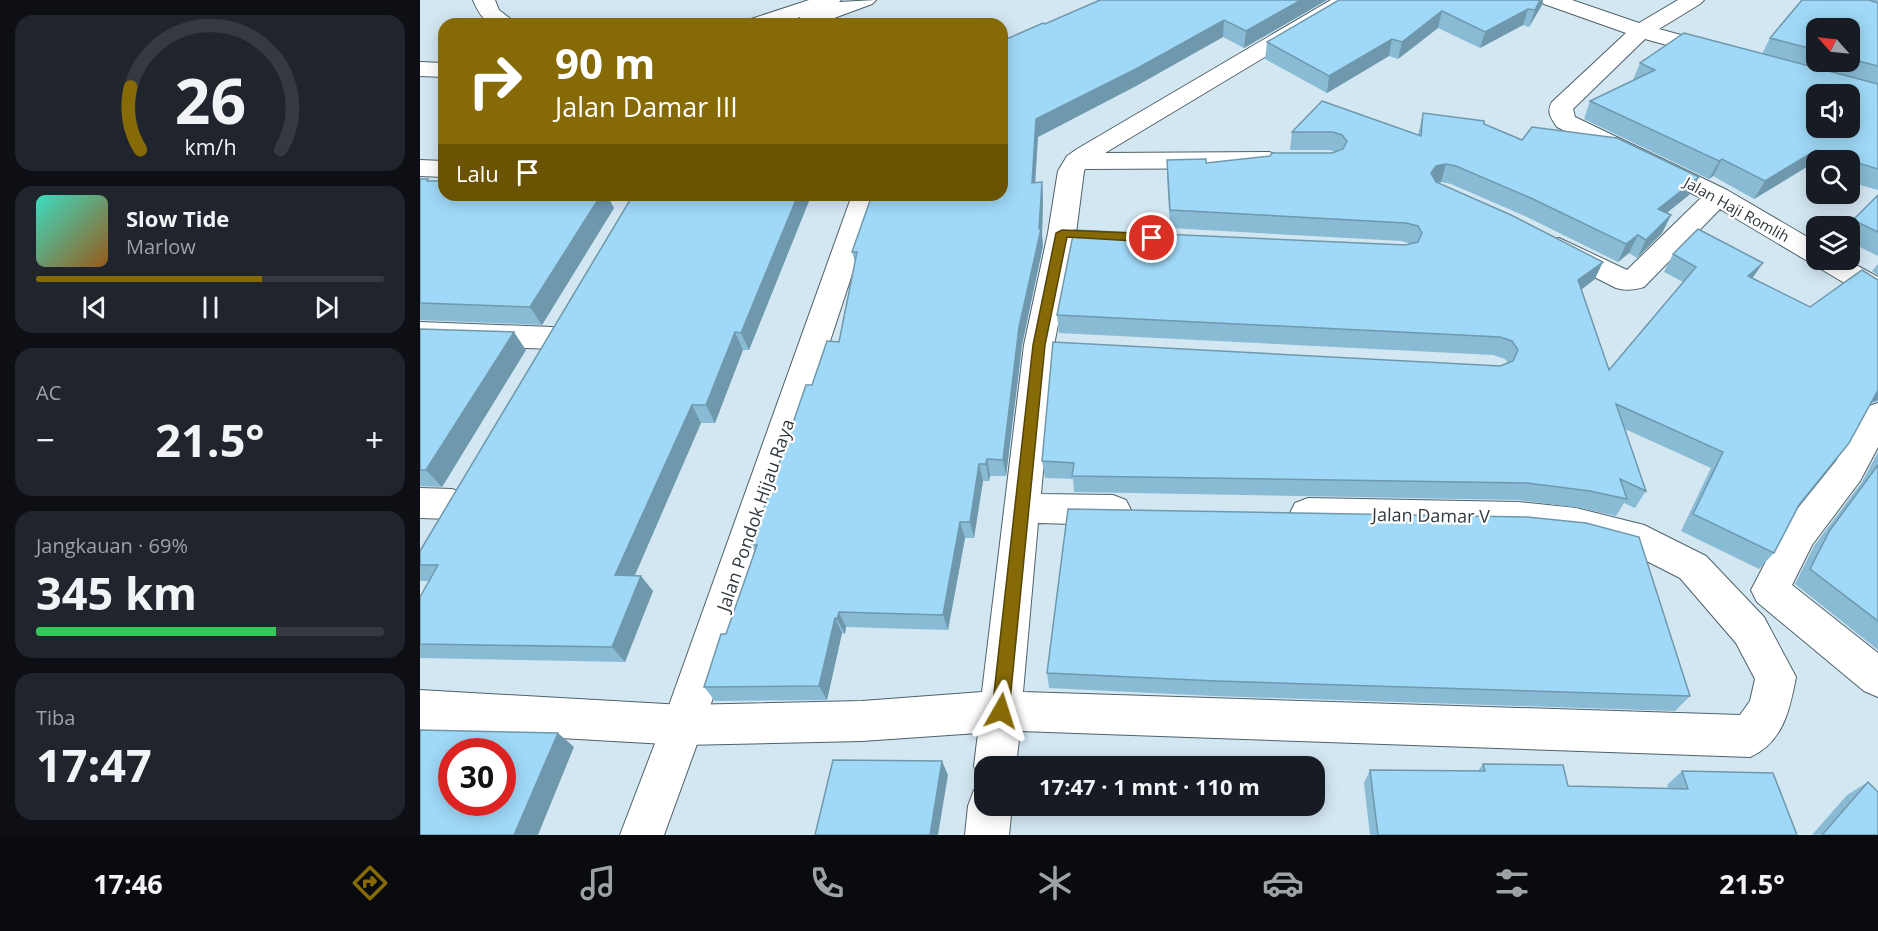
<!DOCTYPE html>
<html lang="id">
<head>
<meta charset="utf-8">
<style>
  body { margin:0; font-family:"Open Sans",sans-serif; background:#20242c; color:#f1f3f6; height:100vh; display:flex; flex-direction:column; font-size:22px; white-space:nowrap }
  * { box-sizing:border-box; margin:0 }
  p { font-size:20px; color:#9ea1a6 }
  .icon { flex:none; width:33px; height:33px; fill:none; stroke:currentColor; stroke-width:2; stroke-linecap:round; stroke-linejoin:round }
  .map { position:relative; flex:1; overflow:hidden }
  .drawer { display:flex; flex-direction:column; gap:15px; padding:15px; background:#0d0f14; width:420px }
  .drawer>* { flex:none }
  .top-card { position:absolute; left:18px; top:18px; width:570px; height:183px; border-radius:18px; box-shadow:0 3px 15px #0003; background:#856a05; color:#fff; overflow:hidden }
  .needle { width:39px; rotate:297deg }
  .tools { position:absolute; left:1386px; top:18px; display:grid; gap:12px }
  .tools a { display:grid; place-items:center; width:54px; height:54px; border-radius:12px; background:#171b24; box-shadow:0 3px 15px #0003; font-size:30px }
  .speed { position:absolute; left:18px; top:738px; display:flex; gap:12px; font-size:30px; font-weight:700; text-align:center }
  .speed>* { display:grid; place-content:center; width:78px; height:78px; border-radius:50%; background:#171b24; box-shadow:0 3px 15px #0003; line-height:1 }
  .speed .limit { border:9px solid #d22; background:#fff; color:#111 }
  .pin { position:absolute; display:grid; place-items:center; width:51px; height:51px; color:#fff; margin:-26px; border:3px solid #fff; border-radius:50%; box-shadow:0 2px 6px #0007 }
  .me { position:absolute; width:66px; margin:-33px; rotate:6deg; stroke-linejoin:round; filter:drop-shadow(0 0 4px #0008) }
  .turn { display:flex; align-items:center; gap:21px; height:126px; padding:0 18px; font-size:27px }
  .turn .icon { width:78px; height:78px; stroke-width:2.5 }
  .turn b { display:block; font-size:42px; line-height:51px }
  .then { display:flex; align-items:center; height:57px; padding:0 18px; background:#0003; gap:12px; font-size:22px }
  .big { font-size:45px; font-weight:700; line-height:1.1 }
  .drawer .widget { flex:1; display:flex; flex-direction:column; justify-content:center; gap:9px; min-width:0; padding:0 21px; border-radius:18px; background:#20242c }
  .drawer .dial { align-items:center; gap:0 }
  .dial svg { height:156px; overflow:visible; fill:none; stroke:#363941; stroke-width:7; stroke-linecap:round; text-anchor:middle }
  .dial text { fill:#f1f3f6; stroke:none }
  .song { display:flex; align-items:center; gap:18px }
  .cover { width:72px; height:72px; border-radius:9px; background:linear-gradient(135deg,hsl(170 70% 55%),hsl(30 70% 35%)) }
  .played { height:6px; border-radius:3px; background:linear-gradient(90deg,#856a05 65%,#363941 65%) }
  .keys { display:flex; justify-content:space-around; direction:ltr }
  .heat { display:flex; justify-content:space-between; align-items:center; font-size:33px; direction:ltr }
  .charge { height:9px; border-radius:4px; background:linear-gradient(90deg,#34c759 69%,#363941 0) }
  .trip { position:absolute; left:554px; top:756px; width:351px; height:60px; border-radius:18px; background:#171b24; box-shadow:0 3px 15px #0003; font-weight:700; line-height:60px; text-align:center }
  .tab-bar { display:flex; height:96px; justify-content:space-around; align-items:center; background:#090b0e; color:#9ea1a6 }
  .tab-bar .icon { width:42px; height:42px }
  .tab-bar .selected { color:#856a05 }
  .tab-bar b { font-size:27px; color:#f1f3f6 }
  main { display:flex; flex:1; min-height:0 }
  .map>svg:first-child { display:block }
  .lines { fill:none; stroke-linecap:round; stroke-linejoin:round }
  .street-casing { stroke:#4f616a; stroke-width:2 }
  .secondary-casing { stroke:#4f616a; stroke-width:2 }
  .highway-casing { stroke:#4f616a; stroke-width:2 }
  .street { fill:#fff; fill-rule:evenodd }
  .secondary { fill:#fff; fill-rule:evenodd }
  .highway { fill:#fff; fill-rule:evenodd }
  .wall { fill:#89bbd4; fill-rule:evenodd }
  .shaded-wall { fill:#6f98ad }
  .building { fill:#9fd9f7; stroke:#6f98ad; stroke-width:1.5; fill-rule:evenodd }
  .route { fill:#856a05; stroke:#564503; stroke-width:1.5 }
  .labels { text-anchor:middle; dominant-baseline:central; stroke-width:4.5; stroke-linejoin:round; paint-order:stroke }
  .far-street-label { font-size:15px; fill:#31393e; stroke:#fff }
  .street-label { font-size:18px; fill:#31393e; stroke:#fff }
</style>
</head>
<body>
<main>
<section class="drawer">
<div class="widget dial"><svg viewBox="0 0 100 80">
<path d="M14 69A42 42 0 1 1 86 69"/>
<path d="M14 69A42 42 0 0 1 9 37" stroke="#856a05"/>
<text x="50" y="56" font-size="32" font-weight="700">26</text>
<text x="50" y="72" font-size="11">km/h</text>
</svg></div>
<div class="widget">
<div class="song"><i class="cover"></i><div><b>Slow Tide</b><p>Marlow</p></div></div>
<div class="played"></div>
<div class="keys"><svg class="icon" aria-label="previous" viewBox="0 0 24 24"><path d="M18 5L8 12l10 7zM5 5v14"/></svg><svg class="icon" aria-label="pause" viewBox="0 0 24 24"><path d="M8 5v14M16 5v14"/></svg><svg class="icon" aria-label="next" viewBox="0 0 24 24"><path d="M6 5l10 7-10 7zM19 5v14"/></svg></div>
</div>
<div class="widget"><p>AC</p>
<div class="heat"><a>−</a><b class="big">21.5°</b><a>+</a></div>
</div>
<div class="widget"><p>Jangkauan · 69%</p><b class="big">345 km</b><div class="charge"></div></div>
<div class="widget"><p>Tiba</p><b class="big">17:47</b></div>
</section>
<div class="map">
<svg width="1458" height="835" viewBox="0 0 1458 835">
  <rect width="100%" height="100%" fill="#d3e7f2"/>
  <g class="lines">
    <g class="street-casing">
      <path id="street" d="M911,0H937L933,4L685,153L849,152L858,155L862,160L858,165L849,168L665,169L664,171L656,233L634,345L621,494L693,495L706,500L711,510L706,520L693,525L618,523L603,692L1320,715L1330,701L1335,679L1316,643L1260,578L1203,549L1156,538L1098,532L888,528L875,523L870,513L875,503L888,498L1098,502L1156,508L1224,525L1286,556L1344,617L1376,677C1370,709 1363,743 1330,757L600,731L596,766H564V783L560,781L554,766L558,733L442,741L263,745L0,730V690L263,705L442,701L562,692L604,345L628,233L638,171L647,156L657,149Z
        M1120,0H1152L1219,23L1258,0H1284L1280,4L1239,29L1305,47L1308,52L1305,57L1297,59L1225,39L1153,109L1155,117L1307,190L1396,242V260H1427L1458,277V300L1448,297L1300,209L1224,287C1214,290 1206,291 1196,288L1129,254L1125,247L1129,240L1139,238L1207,270L1281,198L1137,127C1131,118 1126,112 1132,102L1206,33L1124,4Z
        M0,160L24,161V177L0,176Z
        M0,322L132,327L143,330L147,338L143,346L132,349L0,344Z
        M1458,403V447L1440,481L1392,545L1372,585L1458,653V697L1444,691L1337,602L1331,590L1366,523L1416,461L1446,407Z
        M0,488L32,489L45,494L50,504L45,514L32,519L0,518Z
        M564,786V806H592L589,835H545L548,806L554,790Z"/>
    </g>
    <g class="secondary-casing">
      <path id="secondary" d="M432,195H458L284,725L244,835H200L242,725Z"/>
    </g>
    <g class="highway-casing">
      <path id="highway" d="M53,0H75L79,10L97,24C70,24 64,26 53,0Z
        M389,0H421L419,2L456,0L452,4L398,24H382L380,17L360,24H328L331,19Z
        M0,62L24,63V77L0,76Z"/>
    </g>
    <use href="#street" class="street"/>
    <use href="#secondary" class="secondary"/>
    <use href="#highway" class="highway"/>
  </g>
  <path class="wall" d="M680,0H907L824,48L803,37L716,86L618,137L615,183L622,182L623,200L622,235L623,246L602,345L586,476H570L569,481H563L554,538H545L528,630L426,627L425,634L422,633L407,700L295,701L284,687L306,634L335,552L331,545L392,385L419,342L435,262L432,252L582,195L625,24Z
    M919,0H1123L1122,5L1109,27L1103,25L1060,48L1018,28L978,59L969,56L907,93L845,59L847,42Z
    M1382,0H1458V190L1430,182V160H1396V171L1385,168L1334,199L1293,176L1289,179L1164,119L1170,101L1213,80L1220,63L1342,54L1350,38ZM1396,28H1430V62H1396Z
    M902,101L998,135L1003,113L1064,124L1102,140L1279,177L1269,195L1247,213L1251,215L1242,233L1217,258L1209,253L1198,262L1107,217L1031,184L1021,182L1017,183L1175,279L1161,290L1189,370L1263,282L1244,272L1253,254L1332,279L1390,307L1458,280V401L1451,403L1379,505L1354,553L1339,569L1261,531L1291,468L1205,429L1226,491L1215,508L1204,503L1196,516L1160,508L1098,500L654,492L653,479L625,478L622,461L1080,366L1088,363L1085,359L1073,355L639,333L637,315L992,244L981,241L750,228L747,177V160L786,163L912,153L915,152L910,150H870L872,132Z
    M0,179L9,181L24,195L194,208L122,325L0,320Z
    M213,195L391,196L329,350H323L295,423H281L215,575L233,591L205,662L0,658V644L9,581H0V551Z
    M1458,195V256L1430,242V226H1428L1433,220Z
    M1458,264V275L1452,271Z
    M0,329L106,350L22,487L0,486Z
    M1458,452V650L1375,584L1394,546L1442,482Z
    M627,673L1270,696L1255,711L794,696L629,688Z
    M1063,764L1148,786L1248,788L1247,785L1262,771L1377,835H950L944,783L950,770L1058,771Z
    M1448,782L1458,835H1392L1427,795Z"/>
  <path class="shaded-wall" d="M881,0H907L824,48L826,31Z
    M1120,0H1123L1122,5L1109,27L1115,10Z
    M1108,9L1103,25L1060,48L1065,32Z
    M1022,11L1018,28L978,59L982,42Z
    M804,20L803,37L716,86L618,137L614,200L612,183L616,119Z
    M972,39L969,56L907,93L909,76Z
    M1396,150L1385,168L1334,199L1345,181Z
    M1302,159L1293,176L1289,179L1299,161Z
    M1026,164L1021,182L1012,184L1011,173L1016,166Z
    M1279,177L1269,195L1230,226L1238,209Z
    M622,182L623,200L622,235L623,246L602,345L586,476L583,460L599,327L619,229Z
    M181,195H187L194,208L122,325L110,307Z
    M378,195L391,196L329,350L321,333Z
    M1251,215L1242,233L1217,258L1226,240Z
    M1218,235L1209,253L1198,262L1206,244Z
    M1183,262L1175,279L1150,298L1158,280Z
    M1343,263L1331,280L1328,276Z
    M94,332L106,350L22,487L6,470Z
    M315,332L323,350L295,423L286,405Z
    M1458,390V400L1444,406Z
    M272,405L281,423L208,591L195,575Z
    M567,459L570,476L569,481L566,464Z
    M559,464L563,481L554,538L550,522Z
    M540,522L545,538L528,630L523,615Z
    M221,576L233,591L205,662L192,647Z
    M419,612L426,627L425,634L417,619Z
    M415,618L422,633L407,700L399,686Z
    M138,733L154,747L118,835H94Z
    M522,761L528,775L518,835H510Z"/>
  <path class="building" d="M680,0H881L826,31L804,20L716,69L616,119L612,183L622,182L619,229H621L599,327L583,460L567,459L566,464H559L550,522H540L523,615L419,612L417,619L415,618L399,686L284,687L301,634H306L337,545H331L386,385H392L407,341L419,342L437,252H432L452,195H582V41L623,23L625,24Z
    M919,0H1120L1115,10L1108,9L1065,32L1022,11L982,42L972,39L909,76L847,42Z
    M1382,0H1449L1458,3V66L1430,59V28H1396V50L1350,38Z
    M1264,33L1458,84V169L1396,150L1345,181L1302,159L1299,161L1170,101L1235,70L1220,63ZM1396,94H1430V128H1396Z
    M902,101L1001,136L1003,113L1064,121V124L1102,140L1112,127L1197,138L1279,177L1238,209L1251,215L1226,240L1218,235L1206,244L1113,199L1036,166L1026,164L1016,166L1011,173L1016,182L1091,215L1183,262L1158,280L1189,370L1276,267L1253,254L1278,229L1343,263L1328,276L1390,307L1442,270L1458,280V390L1429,443L1379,505L1354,553L1273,514L1303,452L1196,404L1226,491L1200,479L1207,499L1170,491L1107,483L652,476L654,463L622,461L633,342L1080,366L1093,361L1098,350L1092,341L1080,337L637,315L654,230L985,245L998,242L1002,233L998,226L986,223L750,210L747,160L786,159V163L850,156L852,153H912L923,149L927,141L922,135L913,132H872Z
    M0,179H8L7,181H24V195H181L110,307L0,303Z
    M213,195H378L321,333L315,332L286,405H272L195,575L221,576L192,647L0,644V597L18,565H0V551Z
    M1458,195V232L1433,220Z
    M0,329L94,332L6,470H0Z
    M1458,465V621L1390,569L1410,530Z
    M648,509L1107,517L1166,523L1219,537L1270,696L796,681L627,673Z
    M0,730L138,733L94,835H0ZM32,752H82V802H32Z
    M413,760L522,761L510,835H395Z
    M1063,764L1143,765L1148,786L1268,789L1262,771L1353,773L1377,835H958L950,770L1065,771Z
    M1448,782L1458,792V835H1402Z"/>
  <path class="route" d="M642,230L732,234L738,238L732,242L647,237L625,345L589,711L587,717L581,719L575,717L572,711L613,345L636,233Z"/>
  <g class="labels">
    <g class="far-street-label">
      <text transform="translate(1317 209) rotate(29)">Jalan Haji Romlih</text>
    </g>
    <g class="street-label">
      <text transform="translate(335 515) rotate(-71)">Jalan Pondok Hijau Raya</text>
      <text transform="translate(1011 515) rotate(1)">Jalan Damar V</text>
    </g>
  </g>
</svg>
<div class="tools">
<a><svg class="needle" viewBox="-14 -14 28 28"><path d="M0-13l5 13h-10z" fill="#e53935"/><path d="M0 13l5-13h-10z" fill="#9ea1a6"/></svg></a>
<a><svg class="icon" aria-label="sound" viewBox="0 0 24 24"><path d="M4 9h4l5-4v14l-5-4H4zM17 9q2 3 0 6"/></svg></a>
<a><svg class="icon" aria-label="search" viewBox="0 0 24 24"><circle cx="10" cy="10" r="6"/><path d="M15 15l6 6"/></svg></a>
<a><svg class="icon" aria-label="layers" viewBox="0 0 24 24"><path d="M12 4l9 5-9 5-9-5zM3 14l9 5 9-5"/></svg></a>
</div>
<div class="speed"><div class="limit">30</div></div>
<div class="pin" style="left:732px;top:238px;background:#d93025"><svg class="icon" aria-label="arrive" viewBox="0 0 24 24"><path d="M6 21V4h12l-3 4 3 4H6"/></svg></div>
<svg class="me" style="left:581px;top:711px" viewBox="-20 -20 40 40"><path d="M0-17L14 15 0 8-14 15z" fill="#856a05" stroke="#fff" stroke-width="4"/></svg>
<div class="trip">17:47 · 1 mnt · 110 m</div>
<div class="top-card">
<div class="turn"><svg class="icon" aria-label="right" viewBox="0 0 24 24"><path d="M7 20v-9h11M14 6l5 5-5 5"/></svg><div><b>90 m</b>Jalan Damar III</div></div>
<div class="then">Lalu<svg class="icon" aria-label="arrive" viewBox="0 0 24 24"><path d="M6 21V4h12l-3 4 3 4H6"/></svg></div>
</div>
</div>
</main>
<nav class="tab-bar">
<b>17:46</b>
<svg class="icon selected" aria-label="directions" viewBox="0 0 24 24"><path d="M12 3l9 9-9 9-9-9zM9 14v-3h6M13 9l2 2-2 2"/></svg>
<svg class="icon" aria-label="music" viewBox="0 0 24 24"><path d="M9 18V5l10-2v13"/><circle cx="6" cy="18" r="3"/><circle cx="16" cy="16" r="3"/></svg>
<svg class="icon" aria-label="phone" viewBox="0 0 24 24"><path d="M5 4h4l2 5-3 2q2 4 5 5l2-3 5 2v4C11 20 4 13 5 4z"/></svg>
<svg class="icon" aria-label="climate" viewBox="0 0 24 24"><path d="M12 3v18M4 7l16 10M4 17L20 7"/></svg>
<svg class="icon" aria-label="car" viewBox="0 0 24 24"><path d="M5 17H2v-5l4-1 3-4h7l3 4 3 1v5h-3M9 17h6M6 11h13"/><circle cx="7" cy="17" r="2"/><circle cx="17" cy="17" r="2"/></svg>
<svg class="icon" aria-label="filters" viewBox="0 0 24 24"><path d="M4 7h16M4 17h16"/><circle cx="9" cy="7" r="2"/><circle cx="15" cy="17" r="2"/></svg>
<b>21.5°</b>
</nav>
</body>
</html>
